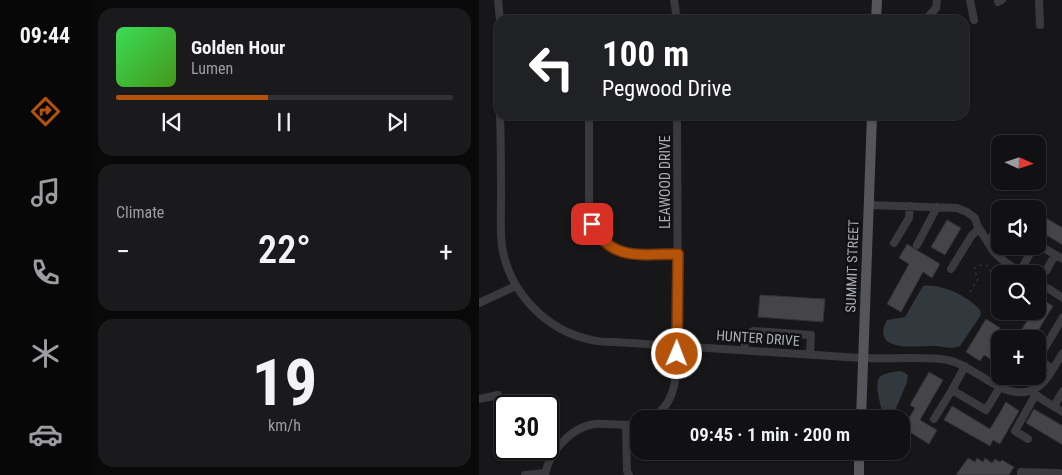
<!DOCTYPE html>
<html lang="en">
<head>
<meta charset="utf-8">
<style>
  body { margin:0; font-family:"Roboto Condensed",sans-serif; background:#1a1a1c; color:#f1f3f6; height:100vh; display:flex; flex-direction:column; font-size:19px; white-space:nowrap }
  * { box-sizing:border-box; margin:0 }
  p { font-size:16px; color:#9c9da0 }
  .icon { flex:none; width:28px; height:28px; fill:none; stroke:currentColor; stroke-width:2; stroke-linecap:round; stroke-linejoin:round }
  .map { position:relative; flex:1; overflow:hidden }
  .panel { display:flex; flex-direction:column; gap:8px; padding:8px; background:#09090a; width:389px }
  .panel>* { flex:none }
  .guide { position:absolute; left:15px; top:15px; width:475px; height:105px; border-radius:15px; box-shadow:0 1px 4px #0004,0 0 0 1px #303133; background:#202124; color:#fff; overflow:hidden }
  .needle { width:32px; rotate:93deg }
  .buttons { position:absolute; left:512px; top:135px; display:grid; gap:10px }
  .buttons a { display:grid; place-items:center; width:55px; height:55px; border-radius:10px; background:#111113; box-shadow:0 1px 4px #0004,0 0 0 1px #303133; font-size:25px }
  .speed { position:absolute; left:15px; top:395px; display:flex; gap:10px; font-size:25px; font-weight:700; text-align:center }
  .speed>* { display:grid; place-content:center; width:65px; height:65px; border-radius:50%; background:#111113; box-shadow:0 1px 4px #0004,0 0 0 1px #303133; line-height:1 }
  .speed .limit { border:2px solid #111; border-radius:8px; background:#fff; color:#111 }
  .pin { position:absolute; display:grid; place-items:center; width:42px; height:42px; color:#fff; margin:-21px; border-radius:10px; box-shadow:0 2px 8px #0006 }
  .me { position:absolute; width:55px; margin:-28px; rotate:1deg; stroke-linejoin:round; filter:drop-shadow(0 0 4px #0008) }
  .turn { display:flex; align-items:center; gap:18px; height:105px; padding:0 25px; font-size:22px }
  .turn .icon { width:65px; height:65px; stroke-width:2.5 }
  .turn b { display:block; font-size:35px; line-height:42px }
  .big { font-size:38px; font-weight:600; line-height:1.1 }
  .panel .card { flex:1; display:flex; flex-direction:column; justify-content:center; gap:8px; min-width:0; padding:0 18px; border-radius:15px; background:#1a1a1c }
  .panel .dial { align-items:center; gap:0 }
  .dial b { font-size:65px; line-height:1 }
  .song { display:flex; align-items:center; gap:15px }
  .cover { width:60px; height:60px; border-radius:8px; background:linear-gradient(135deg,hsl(130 70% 55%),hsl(100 70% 35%)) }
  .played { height:5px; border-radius:2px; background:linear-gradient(90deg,#b45309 45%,#303133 45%) }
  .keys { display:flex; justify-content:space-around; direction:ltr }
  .heat { display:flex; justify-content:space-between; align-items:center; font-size:28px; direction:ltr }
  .trip { position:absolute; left:151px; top:410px; width:280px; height:50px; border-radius:15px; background:#111113; box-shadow:0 1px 4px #0004,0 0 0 1px #303133; font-weight:600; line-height:50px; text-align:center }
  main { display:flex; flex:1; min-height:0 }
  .tab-bar { display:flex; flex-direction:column; width:90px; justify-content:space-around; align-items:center; background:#070708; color:#9c9da0 }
  .tab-bar .icon { width:35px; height:35px }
  .tab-bar .current { color:#b45309 }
  .tab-bar b { font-size:22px; color:#f1f3f6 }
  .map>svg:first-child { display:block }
  .water { fill:#31383e }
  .building { fill:#454549; stroke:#323235 }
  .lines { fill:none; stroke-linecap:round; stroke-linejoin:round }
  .path { stroke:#3f4045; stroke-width:1; stroke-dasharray:2.5 4; stroke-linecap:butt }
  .minor { stroke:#39393e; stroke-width:8 }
  .major { stroke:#55565c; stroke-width:10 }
  .route-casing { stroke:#753606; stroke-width:12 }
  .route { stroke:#b45309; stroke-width:9 }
  .labels { text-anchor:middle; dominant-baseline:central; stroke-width:5; stroke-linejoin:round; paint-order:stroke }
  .street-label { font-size:14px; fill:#abafb8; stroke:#121214 }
</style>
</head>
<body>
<main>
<nav class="tab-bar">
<b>09:44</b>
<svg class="icon current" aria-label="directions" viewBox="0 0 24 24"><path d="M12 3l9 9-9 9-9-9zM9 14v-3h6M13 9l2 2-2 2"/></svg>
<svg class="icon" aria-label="music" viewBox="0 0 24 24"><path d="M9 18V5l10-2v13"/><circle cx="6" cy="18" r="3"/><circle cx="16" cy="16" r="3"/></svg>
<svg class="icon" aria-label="phone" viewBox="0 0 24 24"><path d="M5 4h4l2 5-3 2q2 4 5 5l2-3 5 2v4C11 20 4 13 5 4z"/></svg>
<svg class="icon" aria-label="climate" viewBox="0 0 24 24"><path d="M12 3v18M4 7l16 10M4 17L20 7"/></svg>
<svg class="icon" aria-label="car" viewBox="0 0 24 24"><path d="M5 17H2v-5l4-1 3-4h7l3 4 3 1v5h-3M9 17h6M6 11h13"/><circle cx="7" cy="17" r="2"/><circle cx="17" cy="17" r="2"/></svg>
</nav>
<section class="panel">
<div class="card">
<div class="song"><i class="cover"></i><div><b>Golden Hour</b><p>Lumen</p></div></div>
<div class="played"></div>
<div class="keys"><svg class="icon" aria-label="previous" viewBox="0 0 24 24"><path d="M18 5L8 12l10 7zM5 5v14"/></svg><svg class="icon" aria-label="pause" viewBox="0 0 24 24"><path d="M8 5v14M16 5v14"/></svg><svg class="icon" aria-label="next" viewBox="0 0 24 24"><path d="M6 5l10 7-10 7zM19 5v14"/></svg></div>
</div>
<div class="card"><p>Climate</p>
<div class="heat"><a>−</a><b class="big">22°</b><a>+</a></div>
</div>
<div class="card dial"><b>19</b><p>km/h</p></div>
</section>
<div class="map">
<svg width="584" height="475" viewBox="0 0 584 475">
  <rect width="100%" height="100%" fill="#171719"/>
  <path class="water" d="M444,286C462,283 490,297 501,310L502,315L481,346C472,350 464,346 455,346C437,346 391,353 408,320L426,317Z
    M419,371L424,372L429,375L428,382L413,418L405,419C403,410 395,385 400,378C402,374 414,372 419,371Z"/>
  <path class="building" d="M565,217L584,228V245L559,230Z
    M468,220L482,228L466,255L452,247Z
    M428,244L461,264L453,278L444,272L422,312L408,304L430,264L420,258Z
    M281,295L346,299L344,322L279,317Z
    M561,298L574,306L554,339H537L554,311H559V303Z
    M507,319L521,328L513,341L521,346V365L505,355L501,361L487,352Z
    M450,372L464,380L441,420L458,430L450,444L424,428L436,408L431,405Z
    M527,402L540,411L521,444L514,440L511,446L465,420L473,406L511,429Z
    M555,409L584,426V445L547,423Z
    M489,458L496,462L498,458L504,462L506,458L513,463L516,459L521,462L523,460L535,467L530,475H477Z"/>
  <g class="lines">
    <path class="path" d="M491,292L499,279L495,269L501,265L510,266L512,276L517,281"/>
    <path class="minor" d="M19,0L21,20
      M195,0L198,20
      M491,0L495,20
      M560,0L561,25
      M519,2L523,0
      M449,17L457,8L458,0
      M21,115C22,143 22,171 22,200C22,215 21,231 23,246C30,292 67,331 113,340C120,342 128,342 136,342C218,348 300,353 382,358C409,359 436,357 462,359C492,361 517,396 546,392C566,390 574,367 584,353
      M110,115V213C121,261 160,254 199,254
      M351,115L366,117L368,115
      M389,205L478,208L488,212L496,218L498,225L515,252L526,262L544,274
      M415,243L430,218L431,206
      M509,243L521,224
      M438,245L458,207
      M559,245L584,259
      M472,269L493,235L500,229
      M567,271L576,255
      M541,272L555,246
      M559,282L584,298
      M0,303L37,286
      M265,349L268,335L274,331L332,335L331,354
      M486,366L473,390L507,410L521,387
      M574,369L563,362L561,356L584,317
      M555,392L561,398L584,412
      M0,399L19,395
      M575,406L584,391
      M171,419C199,404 197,374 199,346L198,115
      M455,419L473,390
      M147,425L148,471L150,475
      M549,439L536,431L557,394
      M46,475L66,473
      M66,475C70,452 92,427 116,424C131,423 146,427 160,423
      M542,475V472L580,473V475"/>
    <path class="major" d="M397,20L398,0
      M382,419L393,115
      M380,475V451"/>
  </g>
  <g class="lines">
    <g class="route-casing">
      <path id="route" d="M113,224C132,262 163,254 199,254L198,354"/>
    </g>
    <use href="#route" class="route"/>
  </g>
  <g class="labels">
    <g class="street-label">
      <text transform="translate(186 182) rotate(-90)">LEAWOOD DRIVE</text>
      <text transform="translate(373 266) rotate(-88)">SUMMIT STREET</text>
      <text transform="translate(279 338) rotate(4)">HUNTER DRIVE</text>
    </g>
  </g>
</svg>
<div class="buttons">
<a><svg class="needle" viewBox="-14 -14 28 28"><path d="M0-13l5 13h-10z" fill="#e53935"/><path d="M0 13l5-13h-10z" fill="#9c9da0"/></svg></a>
<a><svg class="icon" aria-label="sound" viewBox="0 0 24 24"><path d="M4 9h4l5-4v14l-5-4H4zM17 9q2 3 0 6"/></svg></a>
<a><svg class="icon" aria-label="search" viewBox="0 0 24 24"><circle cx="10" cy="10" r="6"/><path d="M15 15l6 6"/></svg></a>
<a>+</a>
</div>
<div class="speed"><div class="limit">30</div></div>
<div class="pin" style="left:113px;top:224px;background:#d93025"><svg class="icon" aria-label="arrive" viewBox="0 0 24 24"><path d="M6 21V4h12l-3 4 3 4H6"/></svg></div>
<svg class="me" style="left:198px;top:354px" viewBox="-20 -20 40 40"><circle r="17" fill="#b45309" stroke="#fff" stroke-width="3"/><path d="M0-11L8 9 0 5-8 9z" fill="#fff"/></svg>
<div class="trip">09:45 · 1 min · 200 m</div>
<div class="guide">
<div class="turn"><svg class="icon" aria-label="left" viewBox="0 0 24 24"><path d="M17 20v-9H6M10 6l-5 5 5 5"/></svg><div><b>100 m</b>Pegwood Drive</div></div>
</div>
</div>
</main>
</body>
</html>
